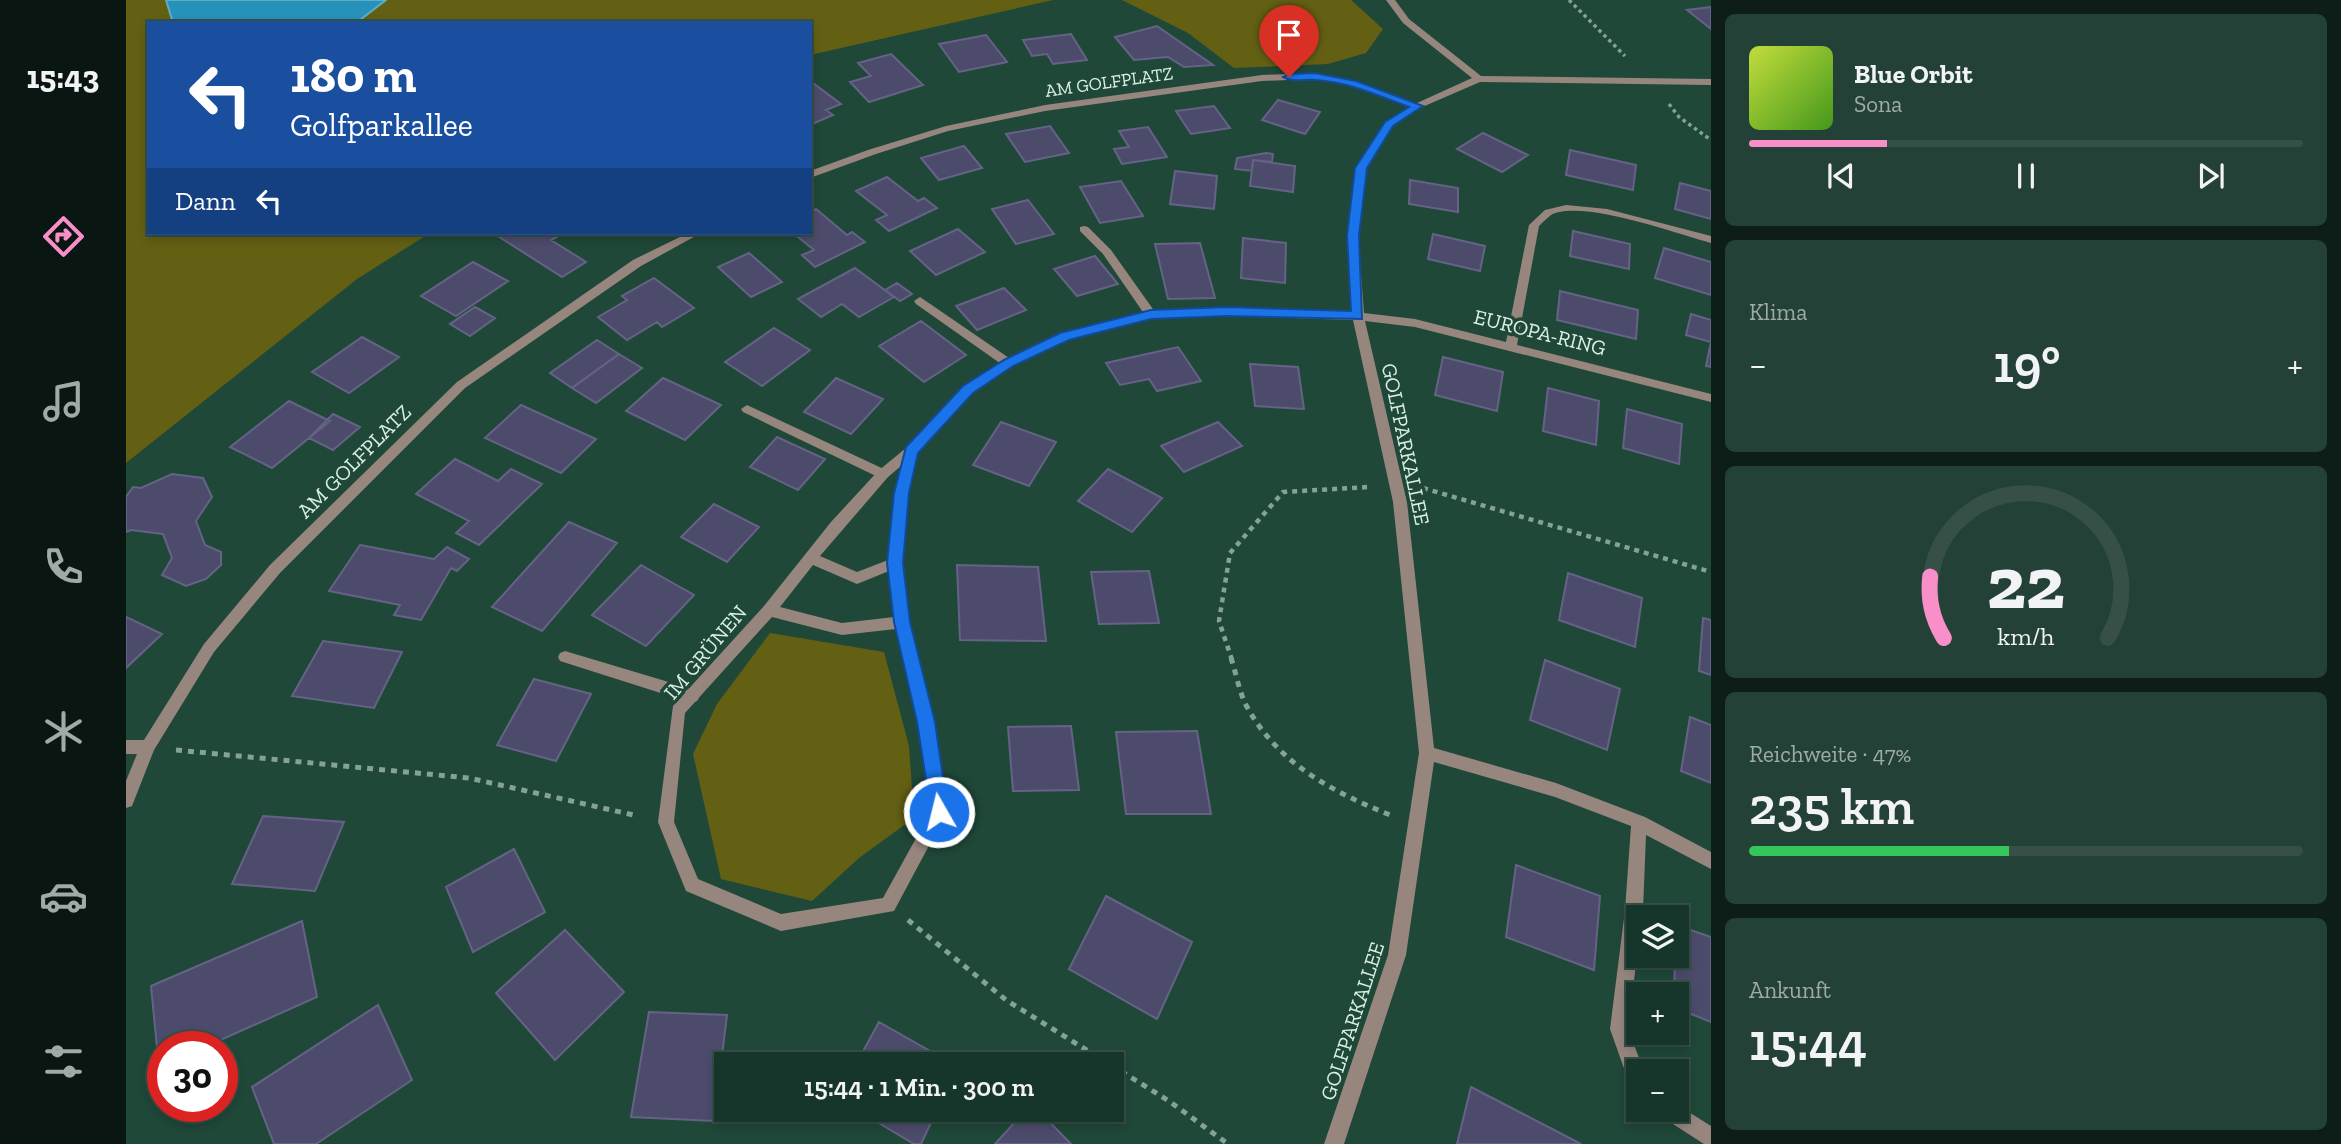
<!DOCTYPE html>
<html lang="de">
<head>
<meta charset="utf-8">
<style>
  body { margin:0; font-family:"Zilla Slab",serif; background:#244137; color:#f1f3f6; height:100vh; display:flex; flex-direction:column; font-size:26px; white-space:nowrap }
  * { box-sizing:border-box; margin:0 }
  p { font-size:23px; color:#9eaba9 }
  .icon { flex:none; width:38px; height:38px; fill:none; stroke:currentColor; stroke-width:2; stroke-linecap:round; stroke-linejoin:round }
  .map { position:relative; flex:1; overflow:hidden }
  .side { display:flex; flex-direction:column; gap:14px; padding:14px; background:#0d1e18; width:630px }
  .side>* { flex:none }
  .guide { position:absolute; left:21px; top:21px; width:665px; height:214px; border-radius:0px; box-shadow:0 4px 10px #0003,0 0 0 2px #365047; background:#1a4fa0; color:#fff; overflow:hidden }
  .controls { position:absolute; left:1500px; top:905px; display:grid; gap:14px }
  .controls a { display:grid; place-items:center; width:63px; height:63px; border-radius:0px; background:#17362b; box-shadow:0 4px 10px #0003,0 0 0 2px #365047; font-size:35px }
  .speed { position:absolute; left:21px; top:1031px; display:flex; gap:14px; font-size:35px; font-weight:700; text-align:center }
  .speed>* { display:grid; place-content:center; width:91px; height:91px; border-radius:50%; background:#17362b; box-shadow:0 4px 10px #0003,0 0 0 2px #365047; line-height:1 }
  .speed .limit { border:10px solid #d22; background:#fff; color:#111 }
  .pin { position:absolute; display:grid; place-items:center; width:60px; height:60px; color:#fff; margin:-72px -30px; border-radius:50% 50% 50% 0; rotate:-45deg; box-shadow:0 0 7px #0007 }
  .pin .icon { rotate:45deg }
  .me { position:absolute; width:77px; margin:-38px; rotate:352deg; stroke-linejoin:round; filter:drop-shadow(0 0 5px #0008) }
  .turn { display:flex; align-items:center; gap:24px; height:147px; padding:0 28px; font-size:32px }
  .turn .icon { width:91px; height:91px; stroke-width:2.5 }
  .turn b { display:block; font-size:49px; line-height:60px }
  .then { display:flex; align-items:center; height:66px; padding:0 28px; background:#0003; gap:14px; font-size:26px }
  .big { font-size:52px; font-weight:600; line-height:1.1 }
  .side .card { flex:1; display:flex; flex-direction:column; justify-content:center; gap:10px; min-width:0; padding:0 24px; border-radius:10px; background:#244137 }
  .side .dial { align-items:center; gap:0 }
  .dial svg { height:182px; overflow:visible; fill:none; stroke:#365047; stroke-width:7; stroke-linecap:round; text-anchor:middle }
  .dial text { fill:#f1f3f6; stroke:none }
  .song { display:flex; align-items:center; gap:21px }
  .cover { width:84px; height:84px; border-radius:10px; background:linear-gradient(135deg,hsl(70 70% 55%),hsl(100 70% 35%)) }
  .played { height:7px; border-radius:4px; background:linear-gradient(90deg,#f98fc9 25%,#365047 25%) }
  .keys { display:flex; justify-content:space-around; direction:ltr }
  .heat { display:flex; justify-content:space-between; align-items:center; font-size:38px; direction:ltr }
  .charge { height:10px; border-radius:5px; background:linear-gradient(90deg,#34c759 47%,#365047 0) }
  .trip { position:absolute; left:588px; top:1052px; width:410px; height:70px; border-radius:0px; background:#17362b; box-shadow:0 4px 10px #0003,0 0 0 2px #365047; font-weight:600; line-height:70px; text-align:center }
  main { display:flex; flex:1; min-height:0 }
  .dock { display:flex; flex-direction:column; width:126px; justify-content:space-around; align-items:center; background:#091611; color:#9eaba9 }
  .dock .icon { width:49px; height:49px }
  .dock .active { color:#f98fc9 }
  .dock b { font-size:32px; color:#f1f3f6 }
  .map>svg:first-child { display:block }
  .green { fill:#636014 }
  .water { fill:#2692b9; stroke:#5caec6; stroke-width:2 }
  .building { fill:#4d4b6b; stroke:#656385; stroke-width:2 }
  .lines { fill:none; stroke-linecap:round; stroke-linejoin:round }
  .path-far2 { stroke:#84a296; stroke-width:3.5; stroke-dasharray:3.5 3.5; stroke-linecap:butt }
  .path-far1 { stroke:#84a296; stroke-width:4.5; stroke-dasharray:5 5; stroke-linecap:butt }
  .path { stroke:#84a296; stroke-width:5; stroke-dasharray:6 6; stroke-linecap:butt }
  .service { fill:#97867e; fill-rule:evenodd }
  .minor { fill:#97867e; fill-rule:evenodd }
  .route { fill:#1a73e8; stroke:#114b97; stroke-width:2 }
  .labels { text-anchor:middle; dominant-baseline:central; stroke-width:7; stroke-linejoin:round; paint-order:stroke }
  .far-street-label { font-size:18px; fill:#daf0e6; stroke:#1f4839 }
  .street-label { font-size:21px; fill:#daf0e6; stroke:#1f4839 }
</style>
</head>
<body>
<main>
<nav class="dock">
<b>15:43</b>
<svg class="icon active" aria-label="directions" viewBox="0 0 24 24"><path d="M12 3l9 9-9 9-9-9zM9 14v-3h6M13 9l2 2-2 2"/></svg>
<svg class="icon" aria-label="music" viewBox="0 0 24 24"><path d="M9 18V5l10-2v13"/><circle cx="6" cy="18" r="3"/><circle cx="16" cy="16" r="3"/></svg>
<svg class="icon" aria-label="phone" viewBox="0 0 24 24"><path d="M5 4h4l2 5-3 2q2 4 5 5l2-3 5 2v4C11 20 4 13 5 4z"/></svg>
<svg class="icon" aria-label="climate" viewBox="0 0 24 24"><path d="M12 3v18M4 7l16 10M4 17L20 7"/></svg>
<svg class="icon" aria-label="car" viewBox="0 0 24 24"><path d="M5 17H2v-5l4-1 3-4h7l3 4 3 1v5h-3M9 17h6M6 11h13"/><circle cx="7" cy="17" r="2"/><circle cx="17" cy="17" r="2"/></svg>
<svg class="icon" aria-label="filters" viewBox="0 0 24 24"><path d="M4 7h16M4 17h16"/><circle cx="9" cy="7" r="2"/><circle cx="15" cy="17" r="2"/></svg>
</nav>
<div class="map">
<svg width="1585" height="1144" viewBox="0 0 1585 1144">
  <rect width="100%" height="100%" fill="#1f4839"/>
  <path class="green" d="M0,0H927L684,55V23H23V233H304L231,279L0,463Z
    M996,0H1225L1257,29L1240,53L1202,64L1108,68L1062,33Z
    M644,633L758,652L783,746L788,818L733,858L686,901L595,879L567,754L591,704Z"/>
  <path class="water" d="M40,0H260L230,23H47Z"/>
  <path class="building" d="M1585,7V29L1561,10Z
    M1031,26L1087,65L1058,67L1042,57L1008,60L989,37Z
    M945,34L961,60L927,64L921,54L906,56L897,40Z
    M860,35L881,62L833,72L813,44Z
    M765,54L797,85L743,102L724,82L745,76L732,63Z
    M687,83L715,104L700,110L707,115L684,125V85Z
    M1152,100L1194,112L1179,134L1136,120Z
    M1088,106L1104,128L1065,134L1050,111Z
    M924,126L943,153L899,162L880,134Z
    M1022,127L1041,157L996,164L988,149L1003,147L993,131Z
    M1357,133L1402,155L1376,172L1331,149Z
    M838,146L856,168L813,180L795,158Z
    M1444,150L1510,165L1507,190L1440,175Z
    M1140,153L1147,154L1146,162L1127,160L1126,171L1109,169L1111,158Z
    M1127,160L1169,166L1167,192L1124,186Z
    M1049,171L1091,176L1088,209L1044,204Z
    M761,177L792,201L798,198L811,208L763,231L750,220L761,215L730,191Z
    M1284,180L1332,188V212L1283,204Z
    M995,181L1017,216L974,223L954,187Z
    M1554,183L1585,191V219L1549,209Z
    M902,200L928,234L890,244L866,209Z
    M690,209L721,235L726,232L739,242L689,267L676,255L688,250L667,233H684V212Z
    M832,229L859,252L810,275L784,251Z
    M1447,231L1504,244L1503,269L1444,256Z
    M367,233H438L425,240L460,262L436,277Z
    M1307,234L1359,246L1354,271L1302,259Z
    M1117,238L1160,243L1159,283L1115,278Z
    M1074,243L1089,298L1042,299L1029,244Z
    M1538,248L1585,262V295L1529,278Z
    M623,253L656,282L625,297L592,267Z
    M969,256L992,284L951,296L928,269Z
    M347,262L382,281L330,316L295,296Z
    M729,268L768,297L733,317L716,304L695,317L672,299Z
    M528,278L568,308L536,327L531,322L501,340L472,317L501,300L496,296Z
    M771,283L786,294L774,301L759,290Z
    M878,288L900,310L851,330L830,306Z
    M1434,291L1512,310L1510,339L1431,320Z
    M349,307L369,318L344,336L324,324Z
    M1565,314L1585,320V367L1580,366L1585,342L1560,335Z
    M795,321L840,355L798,382L753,346Z
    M648,328L684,350L636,386L599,362Z
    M236,337L273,357L223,393L186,372Z
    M471,340L493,354L446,388L424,373Z
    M1052,347L1075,381L1031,391L1023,379L994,385L980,363Z
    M493,354L516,368L470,403L446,388Z
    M1317,357L1377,372L1371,411L1309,395Z
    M1124,364L1172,367L1178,409L1129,406Z
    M537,378L595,405L559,440L500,411Z
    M710,378L757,399L725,434L678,412Z
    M1422,388L1473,401L1470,445L1417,431Z
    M163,401L204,421L146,468L104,447Z
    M395,405L470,439L435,473L359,438Z
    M1501,409L1556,424L1553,464L1497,448Z
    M207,414L234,427L207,450L183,438Z
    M875,422L930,442L903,486L847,465Z
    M1092,422L1116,446L1058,472L1035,446Z
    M651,437L699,459L672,490L624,467Z
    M329,459L372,481L385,469L416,484L353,545L330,533L343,521L290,494Z
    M982,469L1036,498L1006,532L952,501Z
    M46,474L77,478L86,497L70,521L79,545L95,552V565L80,579L60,586L36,575L46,558L37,534L5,530L0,532V497L7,487L15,488Z
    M588,504L633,527L601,562L555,537Z
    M443,522L491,543L416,631L366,607Z
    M234,545L308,559L321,547L343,559L331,571L325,568L295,620L268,615L274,605L203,591Z
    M515,565L568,595L520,646L466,615Z
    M831,565L912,567L920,641L834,640Z
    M1023,571L1033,623L973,624L965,572Z
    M1442,573L1516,598L1509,647L1433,620Z
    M0,617L36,634L0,668Z
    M1577,618L1585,620V675L1573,671Z
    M197,641L276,652L248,708L166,696Z
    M1419,660L1494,689L1481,750L1404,720Z
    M408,679L465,694L430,761L371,745Z
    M1564,717L1585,725V783L1555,771Z
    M945,726L953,790L887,791L882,727Z
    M1071,731L1085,814H1000L990,732Z
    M137,816L218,822L189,891L106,884Z
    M388,849L419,912L347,952L320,887Z
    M1390,865L1474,896L1468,970L1380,937Z
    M980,896L1066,942L1031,1019L943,969Z
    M176,921L191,997L81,1046H37V1066L33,1068L25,986Z
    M1550,925L1585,937V1022L1550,1008V994H1548Z
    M439,930L498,992L429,1060L370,993Z
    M252,1005L286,1080L190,1144H148L126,1087Z
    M523,1012L601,1015L588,1121L505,1117Z
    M753,1022L827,1064H730Z
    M1345,1087L1455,1144H1331Z
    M731,1110H811L795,1144H788Z
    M900,1110H912L945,1144H869Z"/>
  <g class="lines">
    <path class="path-far2" d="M1443,0L1499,56
      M1543,104L1553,117L1585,140"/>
    <path class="path-far1" d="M1297,488L1585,572
      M1106,660L1093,621L1104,553L1157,492L1243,487"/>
    <path class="path" d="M1105,658C1110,673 1113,691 1120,705C1151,763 1205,791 1264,815
      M50,750L343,778L512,816
      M782,920L880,1000L983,1064
      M985,1065L1043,1101L1102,1144"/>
    <path class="service" d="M958,226L962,227L985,250L1029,312V318H1021L977,254L954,231V227Z
      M794,297L886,360L888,363L886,366H878L790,304L788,301Z
      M621,405L762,471L764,474L757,479L752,477L617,412L615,409Z
      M439,651L566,689L571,691L574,696L571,701L566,703L434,661L432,657L434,653Z"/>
    <path class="minor" d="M1260,0H1269L1283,19L1355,76L1585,79V85L1354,82L1294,108L1267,126L1240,168L1232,236L1238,313L1289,319L1380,342L1403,225L1419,210L1440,205L1481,209L1585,236V243C1551,234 1456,199 1425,215C1421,218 1417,222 1413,226L1391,345L1585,394V402L1289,327L1239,321L1281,502L1308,748L1430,783L1519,817L1585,852V869L1520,835L1517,910L1516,917H1512V948L1502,1029L1518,1071H1512V1090L1505,1088L1484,1029L1499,910L1505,826L1429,797L1308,762L1280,955L1218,1144H1198L1262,955L1293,753L1267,502L1227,320L1101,316L1025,319L943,339L886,366L846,393L791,453L783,493L776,563L783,622L808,722L821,812L768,911L655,931L560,891L532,822L547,706L638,606L705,522L752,471L780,448L838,387L878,360L935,333L1025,311L1101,308L1226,312L1222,236L1230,168L1260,122L1283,107L1224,85L1189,79L1136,81L919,111L822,131L750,154L684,178V171L742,150L820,126L919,105L1136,75L1189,73L1229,81L1291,103L1346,78L1277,23ZM775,466L769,493L762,560L731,572L694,556L762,477ZM687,565L731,584L763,571L768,617L716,623L654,607ZM646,617L716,635L770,629L792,722L805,811L757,898L655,914L572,879L548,822L559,713Z
      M562,233H575L515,266L339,388L154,573L88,652L28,750L6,806L0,808V781L11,754H0V740H18L78,644L144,565L331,382L507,260Z
      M1550,1104L1585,1126V1144H1578L1536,1117L1534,1110H1550Z"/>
  </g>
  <path class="route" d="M1189,73L1230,81L1297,106L1267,126L1241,168L1233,236L1236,319L1101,316L1025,319L943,340L887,366L847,393L792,453L783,493L777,563L784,622L809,722L822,812L819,818L813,821L806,818L791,722L768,622L761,563L768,493L780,447L837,386L878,360L934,333L1025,310L1101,307L1225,311L1221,236L1229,168L1259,122L1283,107C1253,96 1222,82 1190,80C1179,79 1166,83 1157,77L1163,74Z"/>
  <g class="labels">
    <g class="far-street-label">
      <text transform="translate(983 82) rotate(-8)">AM GOLFPLATZ</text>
    </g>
    <g class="street-label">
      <text transform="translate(1414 332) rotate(14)">EUROPA-RING</text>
      <text transform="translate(1280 444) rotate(78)">GOLFPARKALLEE</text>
      <text transform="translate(228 461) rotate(-45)">AM GOLFPLATZ</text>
      <text transform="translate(579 652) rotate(-50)">IM GRÜNEN</text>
      <text transform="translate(1226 1021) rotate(-72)">GOLFPARKALLEE</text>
    </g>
  </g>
</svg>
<div class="controls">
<a><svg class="icon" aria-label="layers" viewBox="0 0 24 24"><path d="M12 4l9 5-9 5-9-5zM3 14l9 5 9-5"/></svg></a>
<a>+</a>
<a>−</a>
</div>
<div class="speed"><div class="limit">30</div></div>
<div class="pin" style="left:1163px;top:77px;background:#d93025"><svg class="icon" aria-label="arrive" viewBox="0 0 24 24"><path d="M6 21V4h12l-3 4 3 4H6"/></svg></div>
<svg class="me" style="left:813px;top:812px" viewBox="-20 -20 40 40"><circle r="17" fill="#1a73e8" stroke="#fff" stroke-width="3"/><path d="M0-11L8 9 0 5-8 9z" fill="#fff"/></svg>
<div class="trip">15:44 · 1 Min. · 300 m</div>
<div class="guide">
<div class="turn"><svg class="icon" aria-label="left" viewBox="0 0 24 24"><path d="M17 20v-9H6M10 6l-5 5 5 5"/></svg><div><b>180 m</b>Golfparkallee</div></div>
<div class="then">Dann<svg class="icon" aria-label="left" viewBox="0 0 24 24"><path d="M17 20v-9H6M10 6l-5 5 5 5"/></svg></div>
</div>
</div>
<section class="side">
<div class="card">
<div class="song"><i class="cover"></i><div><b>Blue Orbit</b><p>Sona</p></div></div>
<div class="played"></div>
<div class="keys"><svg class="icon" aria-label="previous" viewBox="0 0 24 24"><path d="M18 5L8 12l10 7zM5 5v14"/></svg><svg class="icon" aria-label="pause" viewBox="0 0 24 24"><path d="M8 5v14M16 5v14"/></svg><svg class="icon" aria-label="next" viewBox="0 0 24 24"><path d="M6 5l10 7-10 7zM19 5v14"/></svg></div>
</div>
<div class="card"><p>Klima</p>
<div class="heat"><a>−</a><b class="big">19°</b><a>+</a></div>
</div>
<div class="card dial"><svg viewBox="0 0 100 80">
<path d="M14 69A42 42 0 1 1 86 69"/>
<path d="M14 69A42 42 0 0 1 8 42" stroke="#f98fc9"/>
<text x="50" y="56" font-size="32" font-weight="700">22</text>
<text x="50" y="72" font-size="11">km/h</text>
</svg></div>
<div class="card"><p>Reichweite · 47%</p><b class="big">235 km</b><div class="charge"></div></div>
<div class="card"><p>Ankunft</p><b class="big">15:44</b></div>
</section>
</main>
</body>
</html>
